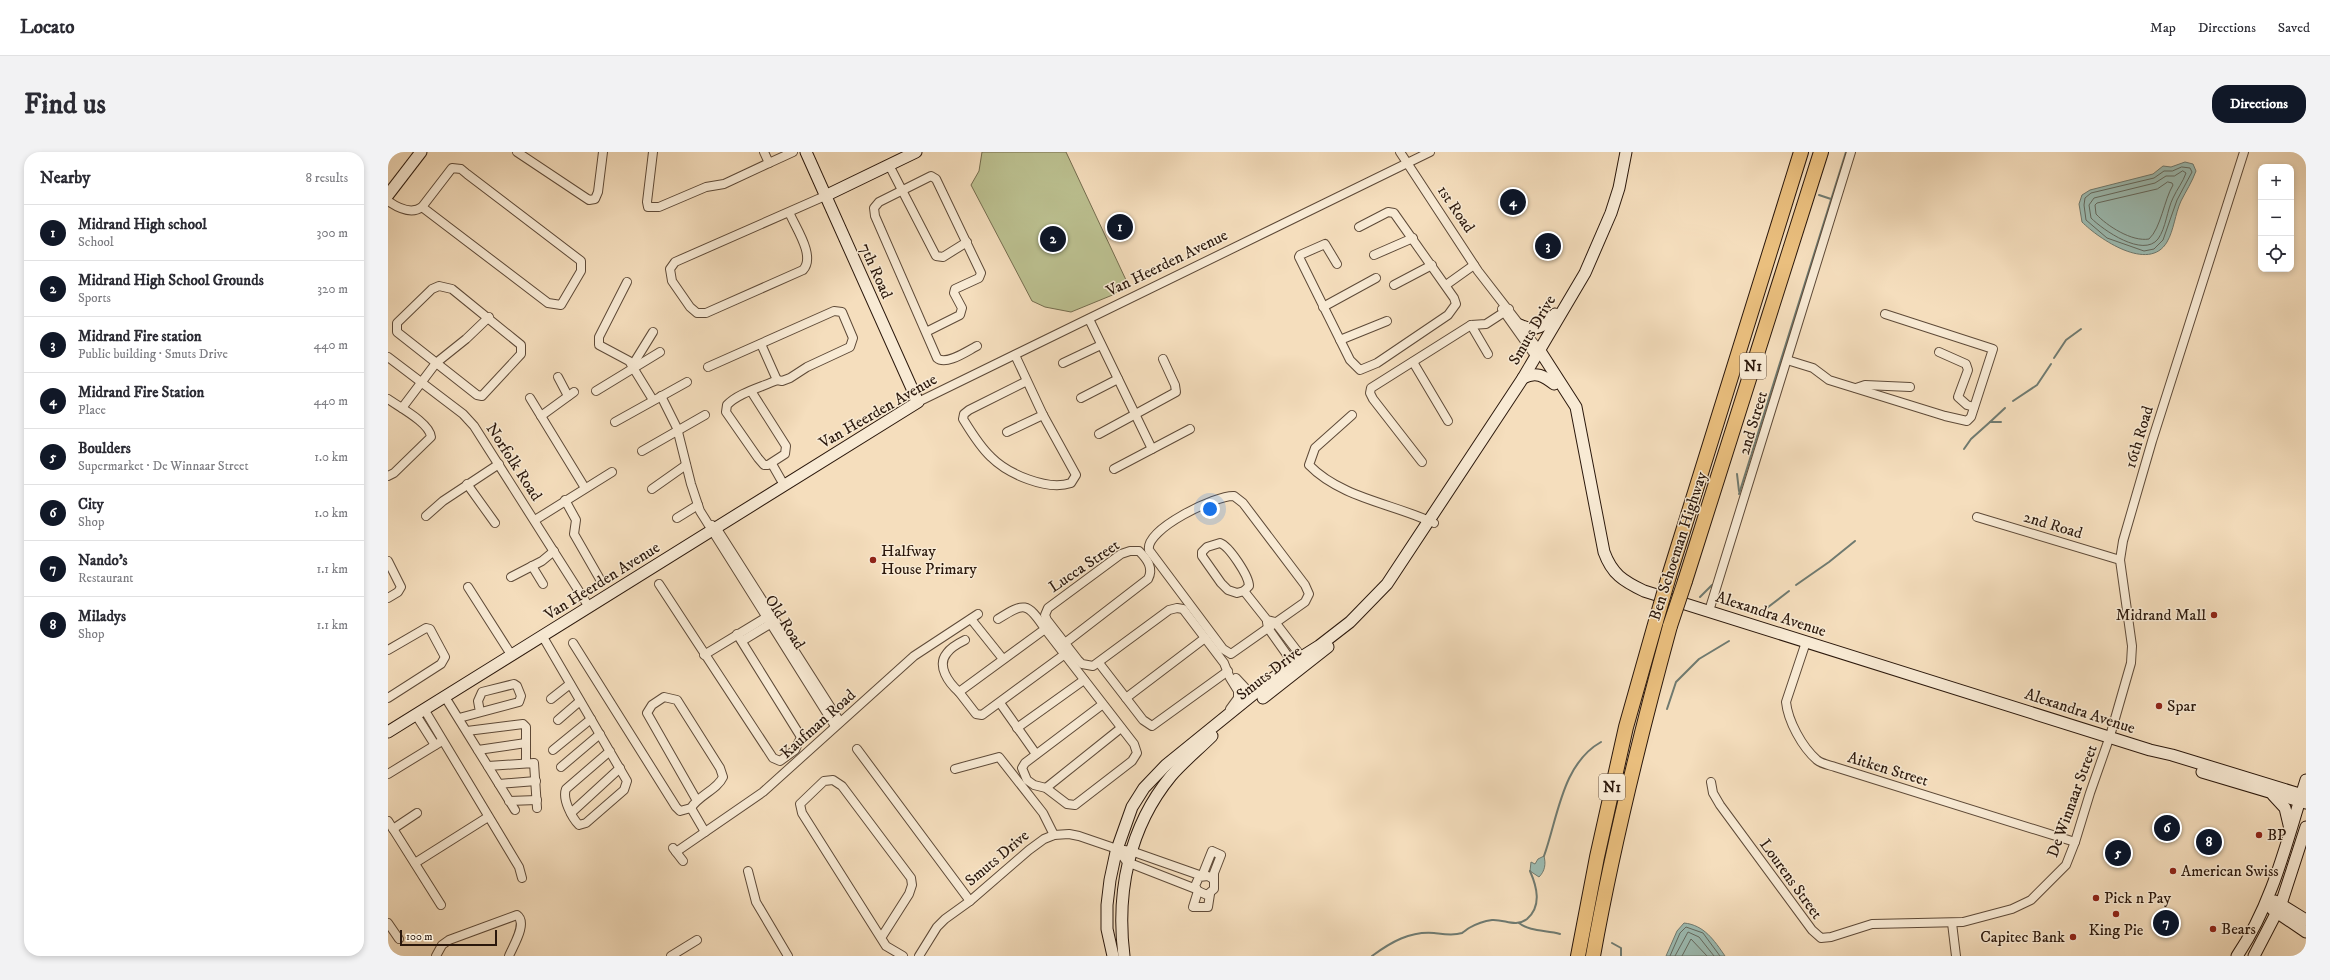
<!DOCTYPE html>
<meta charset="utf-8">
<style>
body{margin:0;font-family:"IM FELL DW Pica",serif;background:#f2f2f3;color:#2b2b33}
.controls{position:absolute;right:12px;top:12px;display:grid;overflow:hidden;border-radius:8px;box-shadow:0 2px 6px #0003}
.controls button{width:36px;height:36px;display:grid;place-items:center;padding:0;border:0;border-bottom:1px solid #e1e1e2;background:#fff;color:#2b2b33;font:20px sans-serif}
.scale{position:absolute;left:12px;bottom:10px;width:97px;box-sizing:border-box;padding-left:4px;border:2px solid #2b180c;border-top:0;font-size:11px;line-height:14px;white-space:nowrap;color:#2b180c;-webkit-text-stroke:3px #f8ead4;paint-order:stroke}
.you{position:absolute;left:822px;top:357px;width:14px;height:14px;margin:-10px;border:3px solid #fff;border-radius:50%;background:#1a73e8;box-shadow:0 0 0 6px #1a73e833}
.badge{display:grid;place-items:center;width:26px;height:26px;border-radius:50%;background:#111827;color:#fff;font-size:13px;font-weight:700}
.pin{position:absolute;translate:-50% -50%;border:2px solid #fff;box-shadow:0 1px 4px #0006}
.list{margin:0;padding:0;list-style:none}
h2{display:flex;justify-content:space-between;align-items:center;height:52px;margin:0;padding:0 16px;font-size:17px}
h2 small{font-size:13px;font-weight:400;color:#7c7c81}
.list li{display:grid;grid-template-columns:26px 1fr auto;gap:12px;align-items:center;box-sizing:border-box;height:56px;padding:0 16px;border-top:1px solid #e1e1e2}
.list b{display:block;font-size:15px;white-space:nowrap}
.list p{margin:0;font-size:13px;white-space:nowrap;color:#7c7c81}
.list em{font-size:13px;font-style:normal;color:#7c7c81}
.icon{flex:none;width:22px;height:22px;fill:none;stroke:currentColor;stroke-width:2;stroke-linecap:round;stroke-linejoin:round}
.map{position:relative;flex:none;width:1918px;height:804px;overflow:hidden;border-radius:16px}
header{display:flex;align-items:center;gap:24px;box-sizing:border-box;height:56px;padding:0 20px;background:#fff;border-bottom:1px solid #e1e1e2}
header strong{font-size:19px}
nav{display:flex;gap:22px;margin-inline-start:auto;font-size:14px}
.intro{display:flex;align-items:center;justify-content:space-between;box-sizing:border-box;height:96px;padding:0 24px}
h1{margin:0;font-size:28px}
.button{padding:10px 18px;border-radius:16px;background:#111827;color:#fff;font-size:14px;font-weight:700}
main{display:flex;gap:24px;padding:0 24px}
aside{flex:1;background:#fff;border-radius:16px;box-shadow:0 2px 6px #0003}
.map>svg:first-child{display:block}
.green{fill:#bcc191;stroke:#746c4e}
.water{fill:#9cbcb3;stroke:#6f7a70}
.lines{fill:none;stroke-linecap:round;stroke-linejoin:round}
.shore{stroke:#646a60;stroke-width:1}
.stream{stroke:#6f7a70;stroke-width:2}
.street-casing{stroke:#5e4a38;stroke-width:10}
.secondary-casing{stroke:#2b180c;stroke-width:13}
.highway-casing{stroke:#2b180c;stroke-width:16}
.street{stroke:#f8ead4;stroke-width:8}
.secondary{stroke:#f8ead4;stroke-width:11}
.highway{stroke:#eabf7e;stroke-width:14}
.highway-bridge-casing{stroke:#2b180c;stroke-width:16;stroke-linecap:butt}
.highway-bridge{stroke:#eabf7e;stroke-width:14}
.poi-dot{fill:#8f2418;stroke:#f8ead4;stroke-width:1.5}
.labels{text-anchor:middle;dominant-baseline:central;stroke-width:3;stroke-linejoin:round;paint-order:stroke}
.shield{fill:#f8ead4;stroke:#685748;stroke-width:1}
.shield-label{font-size:15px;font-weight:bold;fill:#2b180c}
.street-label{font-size:16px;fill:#2b180c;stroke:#f8ead4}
.poi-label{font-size:16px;fill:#2b180c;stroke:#f8ead4;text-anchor:start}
</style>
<header>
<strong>Locato</strong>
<nav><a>Map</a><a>Directions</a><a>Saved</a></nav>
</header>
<div class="intro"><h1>Find us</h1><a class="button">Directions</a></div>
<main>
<aside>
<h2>Nearby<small>8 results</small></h2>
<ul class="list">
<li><span class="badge">1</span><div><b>Midrand High school</b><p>School</p></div><em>300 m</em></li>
<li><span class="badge">2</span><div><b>Midrand High School Grounds</b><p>Sports</p></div><em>320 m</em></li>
<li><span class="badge">3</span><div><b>Midrand Fire station</b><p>Public building · Smuts Drive</p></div><em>440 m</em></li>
<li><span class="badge">4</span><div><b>Midrand Fire Station</b><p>Place</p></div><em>440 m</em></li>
<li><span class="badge">5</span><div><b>Boulders</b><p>Supermarket · De Winnaar Street</p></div><em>1.0 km</em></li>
<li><span class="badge">6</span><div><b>City</b><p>Shop</p></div><em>1.0 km</em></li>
<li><span class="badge">7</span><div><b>Nando's</b><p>Restaurant</p></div><em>1.1 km</em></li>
<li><span class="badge">8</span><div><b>Miladys</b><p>Shop</p></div><em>1.1 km</em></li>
</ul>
</aside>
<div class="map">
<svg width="1918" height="804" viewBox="0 0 1918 804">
<rect width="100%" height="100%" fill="#f5debd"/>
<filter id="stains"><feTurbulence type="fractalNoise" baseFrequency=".005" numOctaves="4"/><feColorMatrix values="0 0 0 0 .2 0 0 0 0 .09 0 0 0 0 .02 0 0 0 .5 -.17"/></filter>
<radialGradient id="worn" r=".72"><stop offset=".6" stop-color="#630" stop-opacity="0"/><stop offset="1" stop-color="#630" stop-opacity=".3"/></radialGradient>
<!-- green -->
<path class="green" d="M594,0h84l60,128 -11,14 -44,18 -26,-5 -13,-6 -61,-116 8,-14z"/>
<!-- water -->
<g class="water">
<path d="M1797,10l8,2 3,7c-4,11 -10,20 -15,30 -6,13 -7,29 -14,41 -18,31 -68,-3 -85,-20l-3,-18 3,-9 8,-5 63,-16 10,-8 8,1z"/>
<path d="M1156,704c2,8 1,15 -5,21l-9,-6 1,-9 4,2 3,-5z"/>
<path d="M1296,771c20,2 30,17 41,33h-59l11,-25z"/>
</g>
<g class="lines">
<!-- shore -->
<g class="shore">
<path d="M1794,15l8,1 2,4 -15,28 -14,40 -9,9 -10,2 -37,-13 -21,-18 -2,-15 1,-7 6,-5 63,-15 10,-7h8z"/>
<path d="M1795,19l3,2c-3,9 -9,16 -13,25 -6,12 -7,30 -15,41 -15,19 -55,-9 -67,-21l-2,-13 5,-7 61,-15 11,-7h8z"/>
<path d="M1780,30l4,1 1,2c-9,15 -12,43 -24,54 -17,3 -42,-13 -53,-25l-1,-9 2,-2 60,-14z"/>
<path d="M1282,804l10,-23 6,-6 17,6 17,23"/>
<path d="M1287,804l13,-24 11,5 15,19"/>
<path d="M1294,804l9,-17 16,17"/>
</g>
<!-- stream -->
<g class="stream">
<path d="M1431,43l12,4"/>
<path d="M1666,206l12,-18 15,-11"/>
<path d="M1625,249l24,-16 14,-21"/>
<path d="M1602,270l15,-14"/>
<path d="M1576,297l7,-10 19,-17h11"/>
<path d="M1349,322l2,17"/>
<path d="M1351,342l107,-342"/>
<path d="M1408,433l33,-23 26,-21"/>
<path d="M1312,445l12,-12"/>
<path d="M1371,462l30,-23"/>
<path d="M1279,557l9,-27 23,-23 30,-18"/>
<path d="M1156,704c14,-39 18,-92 57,-114"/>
<path d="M1131,771c11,9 28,7 41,11"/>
<path d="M1224,791l9,5v8"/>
<path d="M984,804c19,-14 38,-25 62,-23 9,1 19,3 28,0 2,-1 4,-3 7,-5 7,-4 15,-7 23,-8 13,-1 23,8 35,-1 15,-13 10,-32 3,-48"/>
</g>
<defs>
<g id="street">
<path d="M129,0l72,48 6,-1 3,-7 5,-40"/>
<path d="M265,0l-6,50 1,5h11l47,-20 18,-3 45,-21 -5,-11"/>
<path d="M1012,0l78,119 62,80"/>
<path d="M381,11l24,-11"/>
<path d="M501,13l47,91 7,1 24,-15"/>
<path d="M64,16l9,1 6,5 114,87v10l-20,34 -13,-2 -126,-96z"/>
<path d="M0,49c10,7 23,14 34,6"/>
<path d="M401,60c6,15 27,44 14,58l-97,43h-9l-7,-6 -18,-26 -2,-12 5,-7 150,-66"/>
<path d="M986,103l39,-17"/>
<path d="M949,112l-12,-20 -25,11 -1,2 51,103 10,10 17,-7 71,-48 8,-11 -2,-6 -60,-85 -6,-1 -29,15"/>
<path d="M239,130l-28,55v8l30,16 24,39"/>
<path d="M1006,133l38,-20"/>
<path d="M1058,133l28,-20"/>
<path d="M51,134l13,3 69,56v9l-39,42 -5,-1 -80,-63v-9l35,-34z"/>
<path d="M935,155l53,-29"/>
<path d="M1114,157l34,48"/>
<path d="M701,167l63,130"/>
<path d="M1083,173l17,29"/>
<path d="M538,180l34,-17 2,-7 -8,-15 1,-4 24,-11 2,-5 -45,-94 -5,-3 -52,26 -5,6 1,8 62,142c9,8 30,-7 40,-12"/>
<path d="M952,188l47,-19"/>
<path d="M373,192l16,36"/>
<path d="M1551,200l27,12 2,6 -10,27 9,8 7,2"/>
<path d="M627,203l28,60 33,60 -5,8c-24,8 -63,-9 -80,-26 -11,-10 -20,-25 -28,-38l1,-5 5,-4 58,-29"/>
<path d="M0,205l75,57 11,12 115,181"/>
<path d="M1399,208l26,8 16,12 116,36 22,5 4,-4 22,-68 -108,-35"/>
<path d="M1025,210l35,59"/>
<path d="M675,211l38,-18"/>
<path d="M244,214l21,-34"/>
<path d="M320,215l126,-56 8,1 11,26 -3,9 -43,20 -17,11 -8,3 -5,-1c-15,7 -39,13 -50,25l-1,7 32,46 6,7h4l17,-11 1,-8 -35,-55"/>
<path d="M170,225l10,19"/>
<path d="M1468,236l9,-3 45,2"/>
<path d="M208,239l64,-39"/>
<path d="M273,244l16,32 14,56 9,27 135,215"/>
<path d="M142,246l55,90"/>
<path d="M693,246l37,-19"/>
<path d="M0,247c11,8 42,24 43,38l-37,36 -6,3"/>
<path d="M530,250l512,-250"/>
<path d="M14,256l34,-45 30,-24 23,-22"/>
<path d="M964,263l-37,33 -6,17c32,33 85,39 125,58"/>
<path d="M153,264l33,-24"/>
<path d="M227,270l72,-40"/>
<path d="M619,280l36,-17"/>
<path d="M711,282l77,-42 -1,-7 -12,-26"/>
<path d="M254,299l63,-36"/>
<path d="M1034,310l-49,-63 -3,-6 1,-5 100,-63 15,-1 23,-15"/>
<path d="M384,312l12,21"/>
<path d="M726,317l76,-40"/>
<path d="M79,332l28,39"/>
<path d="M264,337l34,-24"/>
<path d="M846,344l9,7 62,82 4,9 -4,8 -74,52 -8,-5 -74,-99c-4,-21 67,-55 85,-54z"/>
<path d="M177,348l11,20 -2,14 27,47"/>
<path d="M38,364l17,-15 56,-37"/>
<path d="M1589,365l143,43"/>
<path d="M289,366l21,-13"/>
<path d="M147,368l77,-48"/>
<path d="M324,373l5,4 123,193"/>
<path d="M832,391c9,3 29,33 29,43l-5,5 -7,2 -9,-3 -7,-7 -19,-27v-4l5,-5z"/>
<path d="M0,409l13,26 -3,5 -10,6"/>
<path d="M144,414l11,18"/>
<path d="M123,425l31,-16 12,-10"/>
<path d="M271,432l114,174 7,3 15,-11 6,-13 -64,-103"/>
<path d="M80,435l44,69"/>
<path d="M856,439l23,29 8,2 29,38"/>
<path d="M1321,459l142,-459"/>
<path d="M583,467l32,40"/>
<path d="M879,470l1,6 27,38"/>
<path d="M657,477l89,115 3,9 -5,8 -57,44 -8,-1 -21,-16 -12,-3 -7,-5 -5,-12 3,-5 78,-59"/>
<path d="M155,485l84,144 -3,9 -38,33 -7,2c-7,-7 -17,-26 -13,-36l44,-38"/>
<path d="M577,488c-6,3 -14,7 -18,13 -11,13 2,30 12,39l86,-63c-18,-28 -21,-26 -47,-10"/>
<path d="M354,489l33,-20"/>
<path d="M1418,490l-20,60c2,19 16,45 31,58 5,4 12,5 18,7l240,75"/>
<path d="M185,491l103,164 4,4 11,-3c8,-13 26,-18 32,-31l-3,-9 -43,-68 -13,-3 -12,8 -5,8 49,86"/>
<path d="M677,491l83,-64c6,-11 -1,-20 -9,-28h-9l-9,3 -73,54 -3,7 2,5 31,40 4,4 11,2 76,-56 8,-2 6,1 41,54 6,15 8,13v7l-8,11"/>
<path d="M0,498l38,-22 4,1 15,28 -4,7 -53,34"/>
<path d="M316,503l66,-40"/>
<path d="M711,511l44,57 9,6 76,-55"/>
<path d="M848,526l13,14 8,-2"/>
<path d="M571,540l17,22 6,1 83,-61"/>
<path d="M57,545l70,113"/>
<path d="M738,546l79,-60"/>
<path d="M163,547l19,-15"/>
<path d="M612,551l36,51"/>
<path d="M36,557l95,158 3,11"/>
<path d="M28,563l19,30"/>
<path d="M71,566l60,-16 2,-6 -4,-10 -3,-2 -32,8 -4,9 2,11"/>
<path d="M170,568l22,-19"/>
<path d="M629,576l67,-48"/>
<path d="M79,579l56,-7 3,3v36"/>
<path d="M469,597l113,152"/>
<path d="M90,598l48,-7"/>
<path d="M165,598l38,-31"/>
<path d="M100,614l46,-3 3,45"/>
<path d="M173,615l39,-33"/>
<path d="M567,617l44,-12 44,56 11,22"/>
<path d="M0,622l54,-33"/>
<path d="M1323,630l2,11 7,12 92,125 9,8 10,-1 41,-13 91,-2 49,-13 19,-9 35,-35 9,-23 15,-49 20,-57 21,-73 1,-17 -12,-86 3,-19 29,-100 92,-289"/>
<path d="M111,632l37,-3"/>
<path d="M658,636l75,-60"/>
<path d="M121,649l28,-1"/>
<path d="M303,656l14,24"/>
<path d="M183,661l49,-45"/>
<path d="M0,669l53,84"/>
<path d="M5,677l24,-16"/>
<path d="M285,696l10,13"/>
<path d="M729,697l10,13 69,27"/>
<path d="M288,700l87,-60 151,-136 64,-42"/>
<path d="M27,711l73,-46"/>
<path d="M360,719l8,31 32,54"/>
<path d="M810,739l-5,16h15l2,-13"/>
<path d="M0,771l11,16"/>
<path d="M1564,771l4,33"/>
<path d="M493,786l28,-44 3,-9 -1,-7 -69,-92 -9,-6 -9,1 -24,23 2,9 84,133 17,10"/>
<path d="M48,804l6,-11 7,-5 68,-25c11,8 -4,31 -8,41"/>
<path d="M283,804l26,-16"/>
<path d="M531,804l18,-29 8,-8 25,-18 59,-51 15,-11 10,-4 15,-1 10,2 38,13 14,2 71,25 10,-25 9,4 -7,18v16l-7,6 -9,-4 -3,-5 4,-9 9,-1 5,3"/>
</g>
<g id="secondary">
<path d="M0,43l33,-43"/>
<path d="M437,44l91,-44"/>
<path d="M1132,173c15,8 25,1 35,-11"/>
<path d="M1152,199l36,56 28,145c8,22 19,29 40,39l506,159 22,5 134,41"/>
<path d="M1135,226c13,-7 21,-2 31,6"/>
<path d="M875,546l65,-51"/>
<path d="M0,580l530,-330 -112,-250"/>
<path d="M1814,620l104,31"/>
<path d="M1885,643l12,13 5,21"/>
<path d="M1887,749l31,19"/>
<path d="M1884,757l34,23"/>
<path d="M725,804l-6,-27v-24l3,-25 6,-28 16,-45 12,-19 22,-23 126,-102 27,-17 31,-24 37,-38 136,-206 62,-105 26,-60 8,-25 7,-36"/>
<path d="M736,804c-8,-64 5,-129 47,-180 12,-14 28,-27 41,-40"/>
<path d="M1849,804c36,-53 50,-116 69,-176"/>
<path d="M1866,804l27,-52 25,-77"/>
</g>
<g id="highway">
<path d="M1281,424l132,-424"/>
<path d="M1297,429l136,-429"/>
<path d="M1190,804l19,-99 29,-130 30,-106"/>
<path d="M1205,804c20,-112 47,-220 77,-330"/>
</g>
</defs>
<!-- street casing -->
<use href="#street" class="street-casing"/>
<!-- secondary casing -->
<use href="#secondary" class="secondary-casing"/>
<!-- highway casing -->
<use href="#highway" class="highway-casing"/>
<!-- street -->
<use href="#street" class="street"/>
<!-- secondary -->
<use href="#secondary" class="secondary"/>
<!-- highway -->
<use href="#highway" class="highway"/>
<defs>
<g id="highway-bridge">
<path d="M1268,469l13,-45"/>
<path d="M1282,474l15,-45"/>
</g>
</defs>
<!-- highway-bridge casing -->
<use href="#highway-bridge" class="highway-bridge-casing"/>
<!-- highway-bridge -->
<use href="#highway-bridge" class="highway-bridge"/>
</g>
<!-- markers -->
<g class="poi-dot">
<circle cx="485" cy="408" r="4"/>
<circle cx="1826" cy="463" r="4"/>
<circle cx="1771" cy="554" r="4"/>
<circle cx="1871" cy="683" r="4"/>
<circle cx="1785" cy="719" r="4"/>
<circle cx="1708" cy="746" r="4"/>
<circle cx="1728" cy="762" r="4"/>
<circle cx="1825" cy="777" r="4"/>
<circle cx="1685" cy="785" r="4"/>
</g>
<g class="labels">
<!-- shield labels -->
<g class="shield">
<rect x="1352" y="201" width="26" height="26" rx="3"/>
<rect x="1211" y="622" width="26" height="26" rx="3"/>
</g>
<g class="shield-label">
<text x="1365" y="214">N1</text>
<text x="1224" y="635">N1</text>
</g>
<!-- street labels -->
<g class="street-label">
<text transform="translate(1068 57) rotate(56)">1st Road</text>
<text transform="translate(779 111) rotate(-26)">Van Heerden Avenue</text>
<text transform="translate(488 119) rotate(66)">7th Road</text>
<text transform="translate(1144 178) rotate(-60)">Smuts Drive</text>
<text transform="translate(490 259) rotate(-30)">Van Heerden Avenue</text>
<text transform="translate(1365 271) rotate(-73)">2nd Street</text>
<text transform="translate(1751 285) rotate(-73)">16th Road</text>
<text transform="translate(126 310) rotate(57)">Norfolk Road</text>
<text transform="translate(1665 373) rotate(17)">2nd Road</text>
<text transform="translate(1290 394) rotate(-72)">Ben Schoeman Highway</text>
<text transform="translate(696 414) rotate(-34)">Lucca Street</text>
<text transform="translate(214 429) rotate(-32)">Van Heerden Avenue</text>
<text transform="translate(1383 462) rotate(18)">Alexandra Avenue</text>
<text transform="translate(397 470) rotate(58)">Old Road</text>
<text transform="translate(881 521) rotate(-38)">Smuts Drive</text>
<text transform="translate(1692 559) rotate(18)">Alexandra Avenue</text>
<text transform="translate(430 572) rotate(-42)">Kaufman Road</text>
<text transform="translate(1500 617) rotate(17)">Aitken Street</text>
<text transform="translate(1684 649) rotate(-70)">De Winnaar Street</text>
<text transform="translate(609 706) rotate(-40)">Smuts Drive</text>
<text transform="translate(1403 727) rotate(54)">Lourens Street</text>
</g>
<!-- poi labels -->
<g class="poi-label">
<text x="493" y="399">Halfway<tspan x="493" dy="18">House Primary</tspan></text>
<text x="1818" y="463" text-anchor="end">Midrand Mall</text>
<text x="1779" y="554">Spar</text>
<text x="1879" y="683">BP</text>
<text x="1793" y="719">American Swiss</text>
<text x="1716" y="746">Pick n Pay</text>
<text x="1833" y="777">Bears</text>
<text x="1728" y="778" text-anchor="middle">King Pie</text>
<text x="1677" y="785" text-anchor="end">Capitec Bank</text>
</g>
</g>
<rect width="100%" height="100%" filter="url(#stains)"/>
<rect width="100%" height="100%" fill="url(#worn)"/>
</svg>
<div class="controls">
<button>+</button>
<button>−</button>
<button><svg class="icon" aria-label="locate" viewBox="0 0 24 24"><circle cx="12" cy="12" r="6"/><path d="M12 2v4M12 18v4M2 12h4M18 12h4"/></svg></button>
</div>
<div class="scale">100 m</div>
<div class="you"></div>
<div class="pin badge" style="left:732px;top:75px">1</div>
<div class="pin badge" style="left:665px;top:87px">2</div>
<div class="pin badge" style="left:1160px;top:94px">3</div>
<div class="pin badge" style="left:1125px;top:50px">4</div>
<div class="pin badge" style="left:1730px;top:701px">5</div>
<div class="pin badge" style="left:1779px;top:676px">6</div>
<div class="pin badge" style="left:1778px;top:771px">7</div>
<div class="pin badge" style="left:1821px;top:690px">8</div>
</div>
</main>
